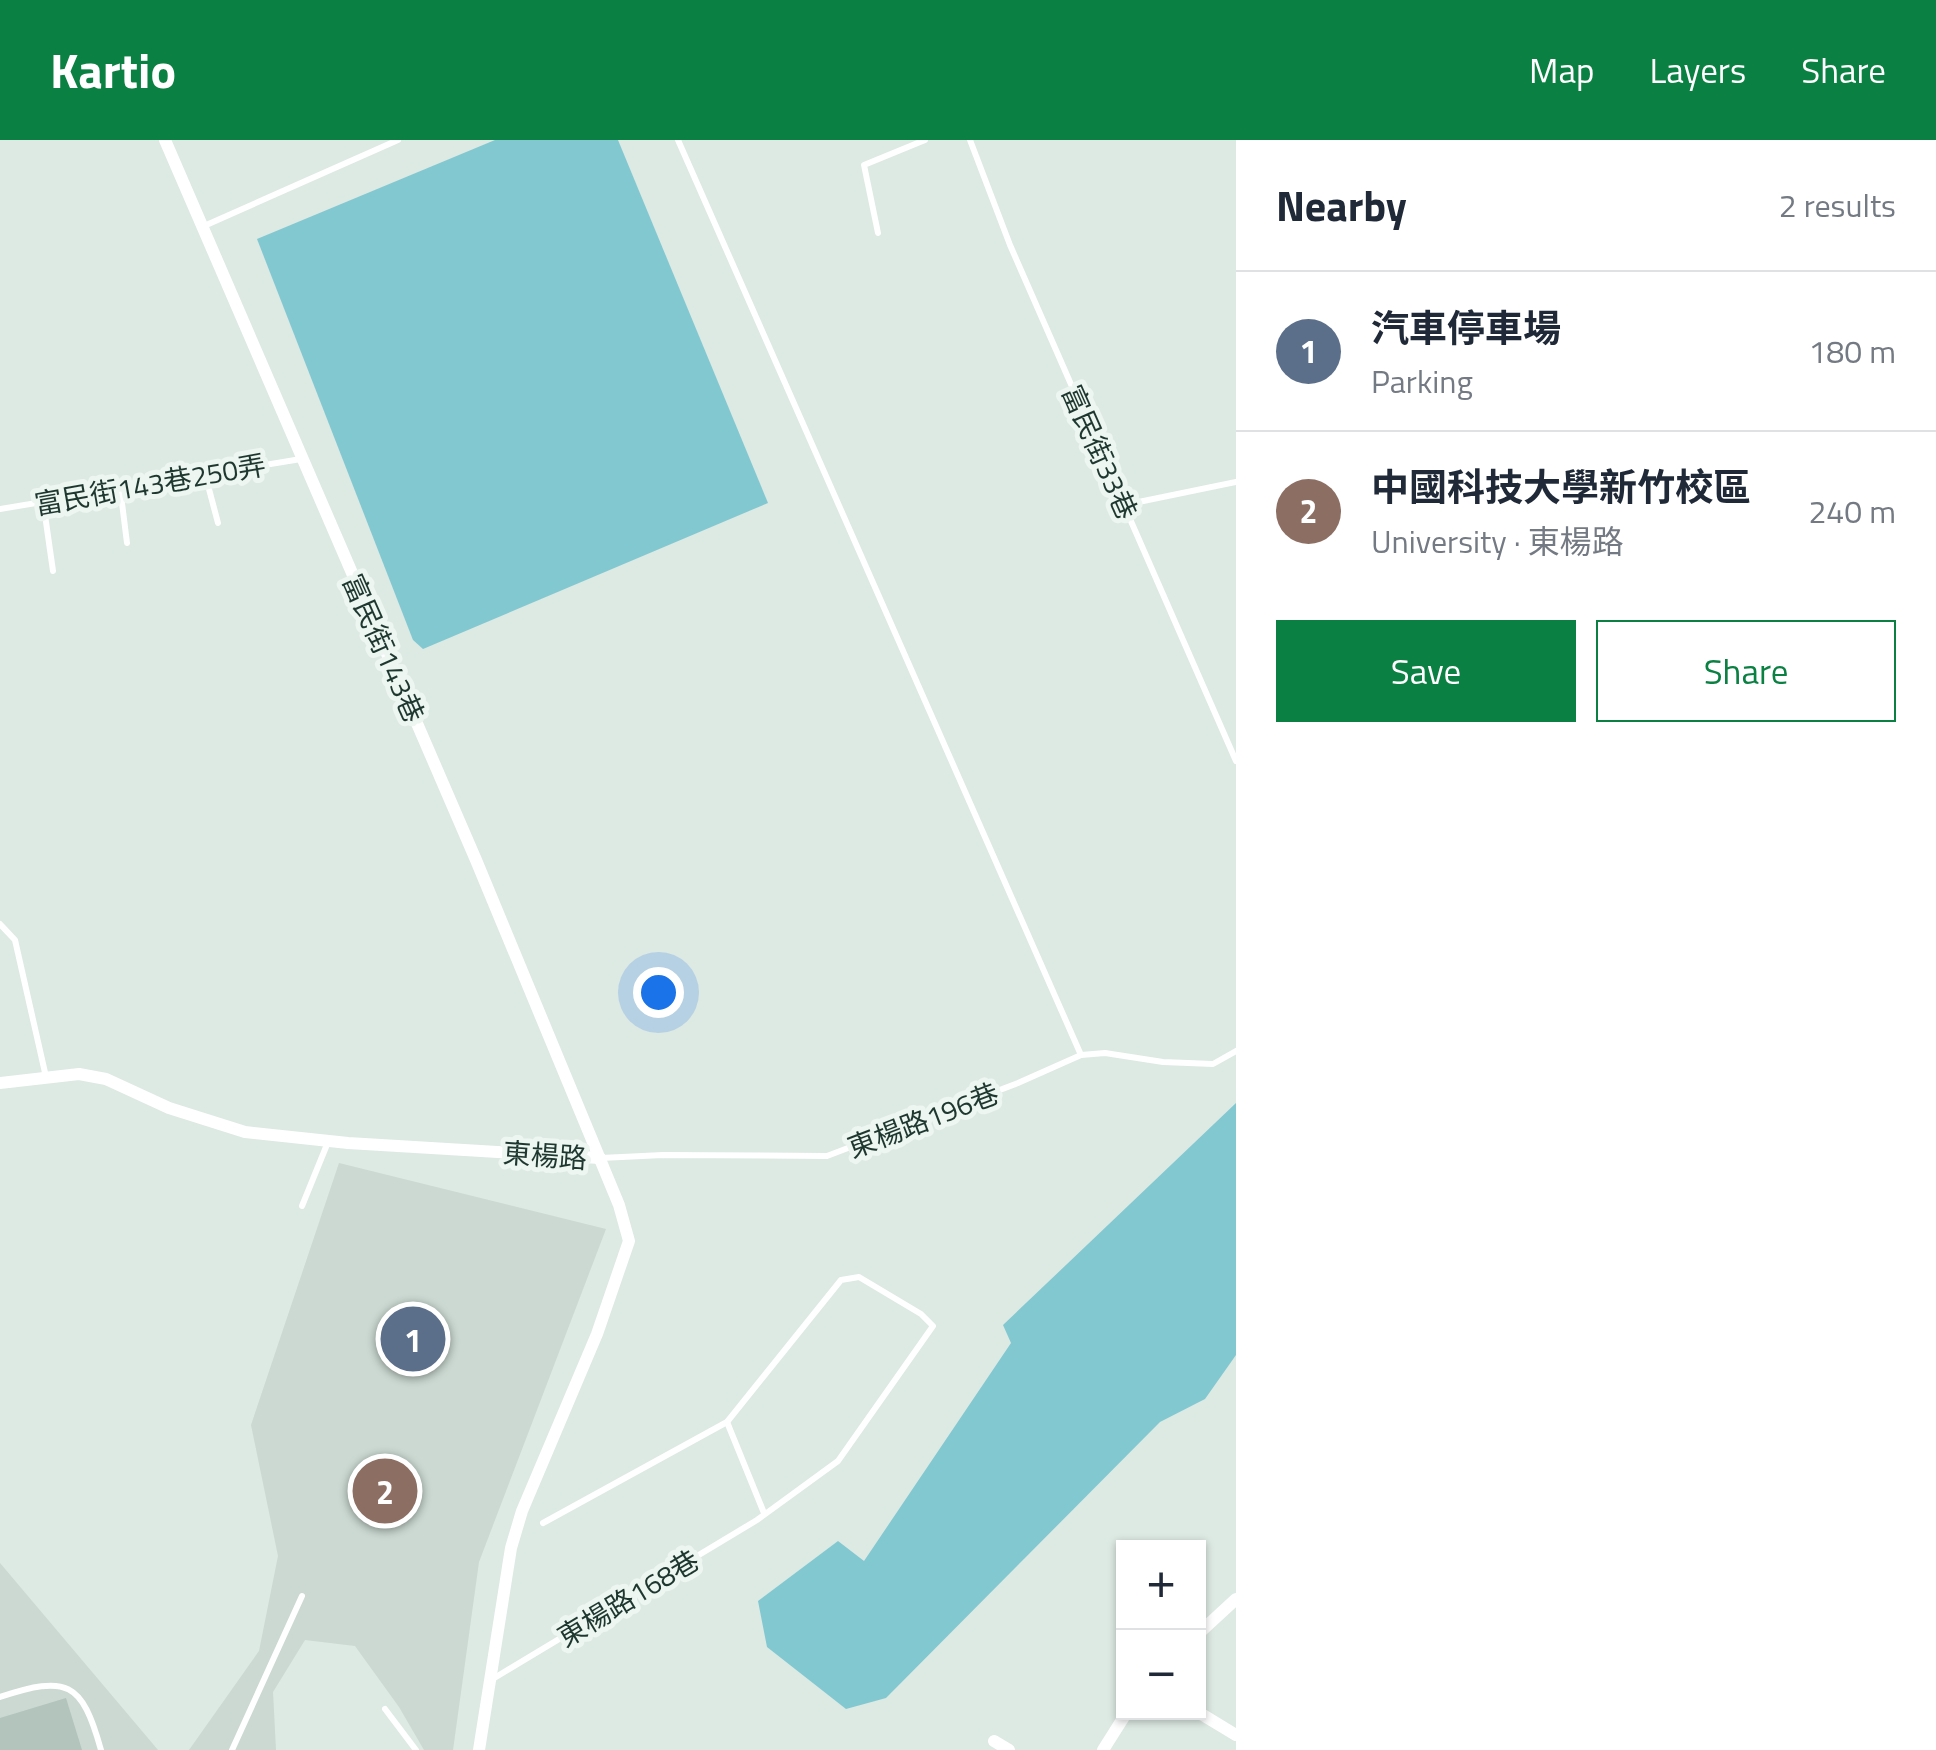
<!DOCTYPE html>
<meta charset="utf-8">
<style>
body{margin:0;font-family:"Titillium Web","Noto Sans TC",sans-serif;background:#f2f2f3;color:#1f2937}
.controls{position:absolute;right:30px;bottom:30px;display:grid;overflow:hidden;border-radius:0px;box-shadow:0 2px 8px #0004}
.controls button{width:90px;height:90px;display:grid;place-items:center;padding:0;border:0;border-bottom:2px solid #e0e1e3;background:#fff;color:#1f2937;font:50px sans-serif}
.you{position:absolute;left:658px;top:852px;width:35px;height:35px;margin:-25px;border:8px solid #fff;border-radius:50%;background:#1a73e8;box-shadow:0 0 0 15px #1a73e833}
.badge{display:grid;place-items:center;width:65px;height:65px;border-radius:50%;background:#0b8043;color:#fff;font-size:32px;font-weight:700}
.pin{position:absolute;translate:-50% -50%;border:5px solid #fff;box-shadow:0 2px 10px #0006}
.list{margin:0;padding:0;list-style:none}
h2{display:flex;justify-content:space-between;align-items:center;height:130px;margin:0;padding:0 40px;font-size:42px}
h2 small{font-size:32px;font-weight:400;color:#747a83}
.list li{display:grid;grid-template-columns:65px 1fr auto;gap:30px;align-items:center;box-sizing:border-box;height:160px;padding:0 40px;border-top:2px solid #e0e1e3}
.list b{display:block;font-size:38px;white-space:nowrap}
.list p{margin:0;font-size:32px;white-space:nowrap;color:#747a83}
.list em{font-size:32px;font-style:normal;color:#747a83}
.actions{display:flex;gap:20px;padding:30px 40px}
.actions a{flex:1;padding:22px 0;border:2px solid #0b8043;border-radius:0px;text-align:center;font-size:35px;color:#0b8043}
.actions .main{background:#0b8043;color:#fff}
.map{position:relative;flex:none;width:1236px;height:1610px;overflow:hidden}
header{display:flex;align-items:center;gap:60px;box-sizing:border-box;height:140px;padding:0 50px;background:#0b8043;color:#fff}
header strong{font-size:48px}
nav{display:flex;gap:55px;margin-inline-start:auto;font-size:35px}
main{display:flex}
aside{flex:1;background:#fff}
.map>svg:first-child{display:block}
.built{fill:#cbd9d2}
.water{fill:#82c8d1}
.building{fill:#b2c4bc}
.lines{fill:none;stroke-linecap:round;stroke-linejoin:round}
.service{stroke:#fff;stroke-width:6}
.minor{stroke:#fff;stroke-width:12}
.labels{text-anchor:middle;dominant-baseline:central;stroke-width:10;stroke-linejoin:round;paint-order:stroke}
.street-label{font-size:28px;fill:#1e3830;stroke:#edf6f1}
</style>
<header>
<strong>Kartio</strong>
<nav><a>Map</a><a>Layers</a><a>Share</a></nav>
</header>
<main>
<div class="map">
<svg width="1236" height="1610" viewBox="0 0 1236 1610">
<rect width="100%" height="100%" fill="#dde9e3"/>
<!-- built -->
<g class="built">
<path d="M339,1023l267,66 -127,333 -26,188h-29l-25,-43 -44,-61 -50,-6 -32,52 3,58h-87l70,-99 19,-95 -27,-131z"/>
<path d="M0,1423l158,187h-158z"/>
</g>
<!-- water -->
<g class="water">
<path d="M495,0h123l150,363 -345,146 -10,-9 -156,-401z"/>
<path d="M1236,963v252l-31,44 -45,23 -274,276 -40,11 -79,-62 -9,-46 80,-60 26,20 147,-218 -8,-18z"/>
</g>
<!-- building -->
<path class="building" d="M66,1558l16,52h-82v-32z"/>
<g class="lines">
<!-- service -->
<g class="service">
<path d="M678,0l403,915"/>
<path d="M970,0l40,105 226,516"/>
<path d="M204,86l194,-86"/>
<path d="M878,93l-14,-68 61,-25"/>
<path d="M205,334l13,49"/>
<path d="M120,347l7,56"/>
<path d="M43,361l10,70"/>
<path d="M1124,365l112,-23"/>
<path d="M0,369l301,-50"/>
<path d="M0,784l15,16 31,137"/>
<path d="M601,1018l62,-3 164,1 191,-73 63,-28 24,-2 58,9 50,2 23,-13"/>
<path d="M302,1066l26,-64"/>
<path d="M727,1282l37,91"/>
<path d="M491,1540l266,-160 81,-59 95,-135 -12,-12 -62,-37 -18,3 -114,142 -184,101"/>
<path d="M0,1557c67,-22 82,-16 101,53"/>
<path d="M385,1569l31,41"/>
<path d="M232,1610l70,-154"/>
</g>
<!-- minor -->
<g class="minor">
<path d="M165,0l311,720 143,345 10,36 -32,93 -75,177 -11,37 -32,202"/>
<path d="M0,943l79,-9 27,5 63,29 76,24 103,11 252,15"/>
<path d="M1198,1494l38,-35"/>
<path d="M1198,1572l38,23"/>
<path d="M994,1601l15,9"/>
<path d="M1103,1610l24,-38"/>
</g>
</g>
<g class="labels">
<!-- street labels -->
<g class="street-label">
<text transform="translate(1100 312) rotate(66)">富民街33巷</text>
<text transform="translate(150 344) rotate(-10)">富民街143巷250弄</text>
<text transform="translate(384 508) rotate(66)">富民街143巷</text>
<text transform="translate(923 980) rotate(-21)">東楊路196巷</text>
<text transform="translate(545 1015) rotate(4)">東楊路</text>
<text transform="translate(628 1458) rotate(-31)">東楊路168巷</text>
</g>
</g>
</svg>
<div class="controls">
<button>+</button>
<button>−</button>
</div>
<div class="you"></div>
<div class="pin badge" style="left:413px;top:1199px;background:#5c6f8a">1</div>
<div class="pin badge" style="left:385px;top:1351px;background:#8d6e63">2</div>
</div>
<aside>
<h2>Nearby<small>2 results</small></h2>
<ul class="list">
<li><span class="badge" style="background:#5c6f8a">1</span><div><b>汽車停車場</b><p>Parking</p></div><em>180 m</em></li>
<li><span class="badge" style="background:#8d6e63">2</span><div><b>中國科技大學新竹校區</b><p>University · 東楊路</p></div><em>240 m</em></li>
</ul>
<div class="actions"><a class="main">Save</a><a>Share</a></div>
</aside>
</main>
